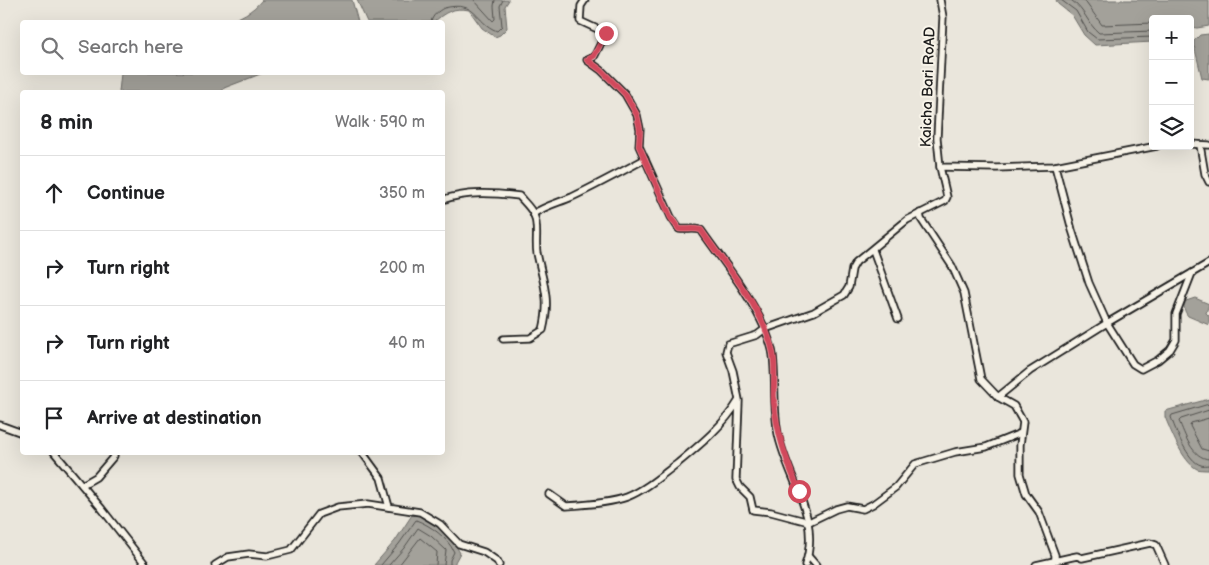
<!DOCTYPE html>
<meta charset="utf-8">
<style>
body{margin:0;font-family:"Balsamiq Sans",sans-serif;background:#f2f2f2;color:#202124}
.controls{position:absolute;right:15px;top:15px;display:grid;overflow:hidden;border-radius:5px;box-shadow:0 5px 20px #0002}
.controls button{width:45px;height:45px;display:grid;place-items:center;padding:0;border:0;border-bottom:1px solid #e0e0e0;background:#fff;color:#202124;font:25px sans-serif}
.stop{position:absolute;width:15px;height:15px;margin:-11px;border:4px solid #d1495b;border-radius:50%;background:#fff}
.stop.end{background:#d1495b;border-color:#fff;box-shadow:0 1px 5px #0008}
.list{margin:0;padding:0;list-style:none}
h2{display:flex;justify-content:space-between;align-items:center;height:65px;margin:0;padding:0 20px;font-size:21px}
h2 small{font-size:16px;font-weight:400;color:#757577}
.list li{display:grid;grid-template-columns:32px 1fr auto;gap:15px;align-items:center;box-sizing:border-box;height:75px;padding:0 20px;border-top:1px solid #e0e0e0}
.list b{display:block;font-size:19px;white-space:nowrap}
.list em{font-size:16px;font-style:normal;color:#757577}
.icon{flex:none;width:28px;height:28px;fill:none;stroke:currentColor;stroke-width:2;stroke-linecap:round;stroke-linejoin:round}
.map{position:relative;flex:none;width:1209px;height:565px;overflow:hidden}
.search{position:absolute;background:#fff;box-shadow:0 5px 20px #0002;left:20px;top:20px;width:425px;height:55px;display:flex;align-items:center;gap:12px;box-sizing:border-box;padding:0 18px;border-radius:5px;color:#757577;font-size:19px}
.panel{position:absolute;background:#fff;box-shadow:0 5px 20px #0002;left:20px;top:90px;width:425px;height:365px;border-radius:5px}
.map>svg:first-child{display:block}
.water{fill:#a3a19a;stroke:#6d6c68}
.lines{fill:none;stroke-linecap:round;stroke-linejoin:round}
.shore{stroke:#52514e;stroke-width:1}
.minor-casing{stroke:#1c1c1c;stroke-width:9}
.minor{stroke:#f7f3e8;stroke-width:5.5}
.route{stroke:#d1495b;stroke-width:6}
.labels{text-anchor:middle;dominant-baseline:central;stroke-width:4;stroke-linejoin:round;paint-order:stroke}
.street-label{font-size:15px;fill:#1c1c1c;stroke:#f7f3e8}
</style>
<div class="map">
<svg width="1209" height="565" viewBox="0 0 1209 565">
<rect width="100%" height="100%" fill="#eae6dc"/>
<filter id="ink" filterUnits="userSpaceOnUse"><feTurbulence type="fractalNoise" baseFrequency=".02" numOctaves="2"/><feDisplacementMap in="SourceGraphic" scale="10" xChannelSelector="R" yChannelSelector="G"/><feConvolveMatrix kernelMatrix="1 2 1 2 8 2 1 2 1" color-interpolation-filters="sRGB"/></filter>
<g filter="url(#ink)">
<!-- water -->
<g class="water">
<path d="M262,0h90l6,22h-132c14,-4 26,-10 36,-22z"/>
<path d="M357,0h152l-4,6 2,22 -7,7 -5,2 -13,-9 -13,-18c-15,-3 -24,2 -35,12h-67z"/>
<path d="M1056,0h153v26l-12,2 -7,-1v-8h-37v23l-58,3 -11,-10 -12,-20 -14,-11z"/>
<path d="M1209,34v45l-7,-1 -8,-33v-4l6,-6z"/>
<path d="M121,73v-1l142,1 -39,15 -2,4h-103z"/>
<path d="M1195,298l14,6 -3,9 3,3v9l-21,-9c-4,-5 -5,-10 -2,-15z"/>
<path d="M1209,399v71c-4,0 -8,0 -12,-1 -15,-8 -26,-38 -32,-52v-6z"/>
<path d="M416,514c18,8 35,21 44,39l-5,9v3h-81l21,-24 17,-26z"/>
</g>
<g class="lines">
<!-- shore -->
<g class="shore">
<path d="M474,0l19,21 2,-2 -1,-13 1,-6"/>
<path d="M1061,0l15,11 12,21 9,7 56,-2"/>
<path d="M1071,0c15,11 16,23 28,33l54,-2"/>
<path d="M1084,0l18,25 51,-2"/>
<path d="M431,22c1,-6 7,-11 13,-14 34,-8 30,14 53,23l5,-5 -2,-20 3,-6"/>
<path d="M1209,404l-37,11 -1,2c4,12 17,45 30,48 2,1 5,0 8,0"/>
<path d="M1209,410l-28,9 -2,2c6,14 13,37 30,38"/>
<path d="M1209,418l-18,5 -1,3 12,23 7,2"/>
<path d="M381,565l18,-21 17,-24c14,5 32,18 38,32l-4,8v5"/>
<path d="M389,565l15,-17 14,-20 13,8 15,14 -2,15"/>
<path d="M399,565l21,-27 17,14 -1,13"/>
</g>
<defs>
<g id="minor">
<path d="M585,0l-4,6 -1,15 26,12 -12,24 -7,3 14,10 24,24 12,21 3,14 -1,17 32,71 8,12c8,1 15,-1 22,1 23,33 48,63 64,99 3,8 7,17 8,26 3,26 0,53 5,79 9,44 44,84 27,131"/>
<path d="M940,0l3,17 -6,121 3,29 57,1 58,-2 102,-20"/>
<path d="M1190,144l19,1"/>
<path d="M1200,145l5,29 4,8"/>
<path d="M1055,166l17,64 17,53 18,40 102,-60"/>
<path d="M442,200c25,-9 52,-7 77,-4 5,6 12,12 15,19 5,12 1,26 3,38 6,30 14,45 6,77l-13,8 -27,1"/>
<path d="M920,213l1,6 31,47 12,27 17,86 17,18 16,9 9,16 -3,23v29l6,20 13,18 16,43v6"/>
<path d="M533,214c14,-9 25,-11 39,-17 25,-12 49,-25 73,-38"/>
<path d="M873,250l25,69"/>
<path d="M998,397l32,-26 77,-48 26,41 8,5 17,-9 12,-10 6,-10v-26l16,-41"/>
<path d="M739,402l-3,77 4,8 10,10 3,13 18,2 38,10 27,-13 11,-3 16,3 10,-5 23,-17 19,-23 40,-12 31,-5 35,-14"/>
<path d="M0,425l22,8"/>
<path d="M54,452l48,57 44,56"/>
<path d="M362,452l19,26 8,29"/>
<path d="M82,485l14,-8 18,-21v-4"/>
<path d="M549,494l17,12c17,-1 45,-3 61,-9 18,-7 35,-22 51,-34 23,-19 46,-38 61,-63l-6,-29 -7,-19 2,-8 29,-9 8,-6 49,-17 30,-17 5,-8 3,-18 4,-7 51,-42 38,-19 2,-4 -7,-30"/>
<path d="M808,556l8,9"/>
<path d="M215,565l13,-8 21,-3 18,2 24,-6 28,-36 19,-7 30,-3 52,8 20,12 19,20 25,8 13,9 2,4"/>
<path d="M1036,565l36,-8 5,-1 5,2 68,-15 6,2 9,20"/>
</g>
</defs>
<!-- minor casing -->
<use href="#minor" class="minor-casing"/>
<!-- minor -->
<use href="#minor" class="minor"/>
</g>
</g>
<g class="lines" filter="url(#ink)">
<!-- route -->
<path class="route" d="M606,33l-12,23 -7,4 14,10 24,24 12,21 3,14 -1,17 32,72 8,11c8,1 15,-1 22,1 25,37 63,78 72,123 3,15 0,33 1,50 3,31 13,59 25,88"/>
</g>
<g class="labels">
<!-- street labels -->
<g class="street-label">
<text transform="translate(928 87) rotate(-88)">Kaicha Bari RoAD</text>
</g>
</g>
</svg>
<div class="controls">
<button>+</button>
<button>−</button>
<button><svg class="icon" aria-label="layers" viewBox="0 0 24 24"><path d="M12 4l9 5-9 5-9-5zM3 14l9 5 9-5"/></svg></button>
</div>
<div class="stop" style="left:799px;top:491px"></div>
<div class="stop end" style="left:606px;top:33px"></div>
<div class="search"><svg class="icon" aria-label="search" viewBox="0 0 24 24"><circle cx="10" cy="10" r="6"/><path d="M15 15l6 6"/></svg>Search here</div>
<section class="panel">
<h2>8 min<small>Walk · 590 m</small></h2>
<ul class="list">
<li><svg class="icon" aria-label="ahead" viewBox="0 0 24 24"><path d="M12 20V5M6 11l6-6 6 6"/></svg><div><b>Continue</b></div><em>350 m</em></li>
<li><svg class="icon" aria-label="right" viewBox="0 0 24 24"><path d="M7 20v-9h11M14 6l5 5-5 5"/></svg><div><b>Turn right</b></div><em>200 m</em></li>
<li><svg class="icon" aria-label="right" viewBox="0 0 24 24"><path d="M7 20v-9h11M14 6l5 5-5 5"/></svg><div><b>Turn right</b></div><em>40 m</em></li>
<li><svg class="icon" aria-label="arrive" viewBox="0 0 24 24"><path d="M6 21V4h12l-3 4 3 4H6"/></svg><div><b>Arrive at destination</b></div></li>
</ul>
</section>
</div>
